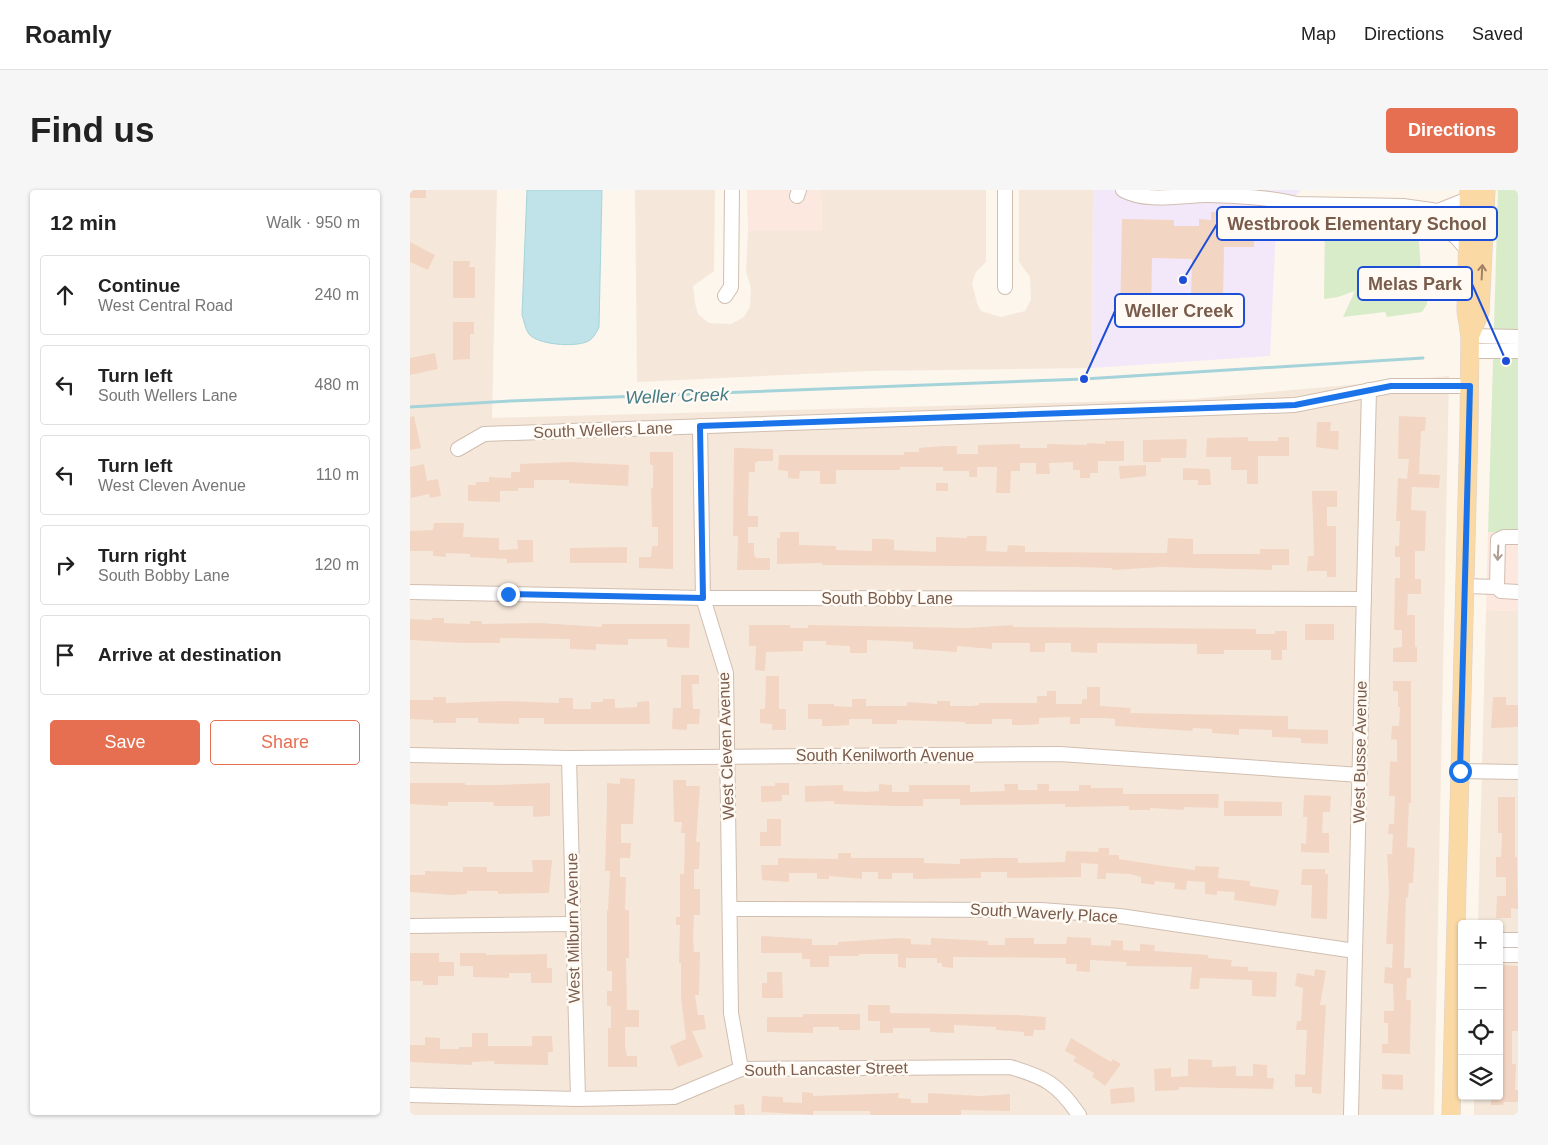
<!DOCTYPE html>
<meta charset="utf-8">
<style>
body{margin:0;font-family:Arial,sans-serif;background:#f6f6f6;color:#222}
.controls{position:absolute;right:15px;bottom:15px;display:grid;overflow:hidden;border-radius:5px;box-shadow:0 1px 4px #0004}
.controls button{width:45px;height:45px;display:grid;place-items:center;padding:0;border:0;border-bottom:1px solid #e0e0e0;background:#fff;color:#222;font:25px sans-serif}
.stop{position:absolute;width:15px;height:15px;margin:-11px;border:4px solid #1a73e8;border-radius:50%;background:#fff}
.stop.end{background:#1a73e8;border-color:#fff;box-shadow:0 1px 5px #0008}
.list{margin:0;padding:0;list-style:none}
h2{display:flex;justify-content:space-between;align-items:center;height:65px;margin:0;padding:0 20px;font-size:21px}
h2 small{font-size:16px;font-weight:400;color:#767676}
.list li{display:grid;grid-template-columns:32px 1fr auto;gap:15px;align-items:center;box-sizing:border-box;height:80px;margin:0 10px 10px;padding:0 10px;border:1px solid #e0e0e0;border-radius:5px}
.list b{display:block;font-size:19px;white-space:nowrap}
.list p{margin:0;font-size:16px;white-space:nowrap;color:#767676}
.list em{font-size:16px;font-style:normal;color:#767676}
.actions{display:flex;gap:10px;padding:15px 20px}
.actions a{flex:1;padding:11px 0;border:1px solid #e76f51;border-radius:5px;text-align:center;font-size:18px;color:#e76f51}
.actions .main{background:#e76f51;color:#fff}
.icon{flex:none;width:28px;height:28px;fill:none;stroke:currentColor;stroke-width:2;stroke-linecap:round;stroke-linejoin:round}
.map{position:relative;flex:none;width:1108px;height:925px;overflow:hidden;border-radius:5px}
header{display:flex;align-items:center;gap:30px;box-sizing:border-box;height:70px;padding:0 25px;background:#fff;border-bottom:1px solid #e0e0e0}
header strong{font-size:24px}
nav{display:flex;gap:28px;margin-inline-start:auto;font-size:18px}
.intro{display:flex;align-items:center;justify-content:space-between;box-sizing:border-box;height:120px;padding:0 30px}
h1{margin:0;font-size:35px}
.button{padding:12px 22px;border-radius:5px;background:#e76f51;color:#fff;font-size:18px;font-weight:700}
main{display:flex;gap:30px;padding:0 30px}
aside{flex:1;background:#fff;border-radius:5px;box-shadow:0 1px 4px #0004}
.map>svg:first-child{display:block}
.residential{fill:#f5e8da}
.commercial{fill:#fde8e0}
.education{fill:#f3e8fa}
.green{fill:#d8ecc9}
.water{fill:#bfe3e8;stroke:#a5d3da}
.lines{fill:none;stroke-linecap:round;stroke-linejoin:round}
.stream{stroke:#a5d3da;stroke-width:3}
.building{fill:#f3d5c3}
.minor-casing{stroke:#d1beb0;stroke-width:16}
.major-casing{stroke:#dad1cd;stroke-width:19}
.minor{stroke:#fff;stroke-width:14}
.major{stroke:#fbd9a5;stroke-width:18}
.oneway{stroke:#a18267}
.oneway2{stroke:#af9d94}
.route{stroke:#1a73e8;stroke-width:6}
.labels{text-anchor:middle;dominant-baseline:central;stroke-width:5;stroke-linejoin:round;paint-order:stroke}
.street-label{font-size:16px;fill:#7a5c4d;stroke:#fffaf3}
.water-label{font-size:18px;font-style:italic;fill:#437c86;stroke:#fffaf3}
.leader{fill:none;stroke:#1d4ed8;stroke-width:2}
.callout-dot{fill:#1d4ed8;stroke:#fffaf3;stroke-width:2}
.callout{fill:#fffaf3;stroke:#1d4ed8;stroke-width:2}
.callout-label{font-size:18px;text-anchor:middle;font-weight:bold;fill:#7a5c4d}
</style>
<header>
<strong>Roamly</strong>
<nav><a>Map</a><a>Directions</a><a>Saved</a></nav>
</header>
<div class="intro"><h1>Find us</h1><a class="button">Directions</a></div>
<main>
<aside>
<h2>12 min<small>Walk · 950 m</small></h2>
<ul class="list">
<li><svg class="icon" aria-label="ahead" viewBox="0 0 24 24"><path d="M12 20V5M6 11l6-6 6 6"/></svg><div><b>Continue</b><p>West Central Road</p></div><em>240 m</em></li>
<li><svg class="icon" aria-label="left" viewBox="0 0 24 24"><path d="M17 20v-9H6M10 6l-5 5 5 5"/></svg><div><b>Turn left</b><p>South Wellers Lane</p></div><em>480 m</em></li>
<li><svg class="icon" aria-label="left" viewBox="0 0 24 24"><path d="M17 20v-9H6M10 6l-5 5 5 5"/></svg><div><b>Turn left</b><p>West Cleven Avenue</p></div><em>110 m</em></li>
<li><svg class="icon" aria-label="right" viewBox="0 0 24 24"><path d="M7 20v-9h11M14 6l5 5-5 5"/></svg><div><b>Turn right</b><p>South Bobby Lane</p></div><em>120 m</em></li>
<li><svg class="icon" aria-label="arrive" viewBox="0 0 24 24"><path d="M6 21V4h12l-3 4 3 4H6"/></svg><div><b>Arrive at destination</b></div></li>
</ul>
<div class="actions"><a class="main">Save</a><a>Share</a></div>
</aside>
<div class="map">
<svg width="1108" height="925" viewBox="0 0 1108 925">
<rect width="100%" height="100%" fill="#fdf6ec"/>
<!-- residential -->
<g class="residential">
<path d="M0,0h87l-5,228 701,-19 256,-23 -15,739h-1024z"/>
<path d="M225,0h80l-1,81 -21,15 2,17 3,11 11,9 22,1 13,-7 6,-10 1,-18 -5,-18 2,-40h74l-1,-41h165v72l-10,10 -4,11 5,20 4,8 20,6 24,-6 6,-11 -1,-23 -11,-15v-72h74l-1,178 -223,3 -232,11z"/>
<path d="M1076,420l32,1v504h-44v-19h25v-172h-21z"/>
</g>
<!-- commercial -->
<g class="commercial">
<path d="M337,0h74l1,41h-74z"/>
<path d="M1078,342h30v79l-32,-1z"/>
</g>
<!-- education -->
<path class="education" d="M683,0h206l1,2 -23,13 -7,151 -178,12z"/>
<!-- green -->
<g class="green">
<path d="M1088,0h20v342h-30z"/>
<path d="M923,19l72,4 -5,27 18,-11 3,42h4l2,33 -5,8 -35,5 -2,-5 -42,5 12,-26 -17,6 -14,2 1,-82z"/>
</g>
<!-- water -->
<path class="water" d="M117,0h75l-3,137c-3,6 -6,13 -13,15 -12,5 -48,3 -57,-8 -4,-5 -5,-14 -7,-19z"/>
<g class="lines">
<!-- stream -->
<path class="stream" d="M0,217l100,-6 574,-22 339,-21"/>
</g>
<!-- building -->
<g class="building">
<rect x="0" y="0" width="16" height="8"/>
<path d="M801,22l44,1 -1,34h-30l-1,53h-32l1,-41 -40,-1 -1,59h-11v4l-20,-3 2,-99 52,1v6h25v-7l12,1z"/>
<path d="M0,52l25,13 -7,15 -18,-8z"/>
<path d="M43,71h17l-1,6h6v31h-22z"/>
<path d="M43,132h21v12h-4v25l-17,1z"/>
<path d="M25,163l3,16 -28,6v-17z"/>
<path d="M4,226l7,32 -11,2v-33z"/>
<path d="M989,226l27,1 -1,14h-4l-2,43 21,1 -1,13 -27,-1 -1,23 15,1 -1,40h-10v28h6v15h-13l-1,21h8v32h2v15h-24v-14l9,-1v-17h-8l1,-52h5v-21h-5v-11h4l1,-25h-4l2,-43 9,1 2,-20h-11z"/>
<path d="M907,232h14l-1,9h9l-1,19 -22,-3z"/>
<path d="M838,247v4h30v-4h11v19h-31v28h-11v-14h-16v-13h-25l1,-19z"/>
<path d="M777,249l-1,19h-25v4h-18v-22z"/>
<path d="M695,251h19v20h-26v12h-8v5h-10v-8h-7v-8l-24,1 1,11h-14v-11h-16v8h-9l-1,22h-14l1,-26h-20v10h-8v-6h-26v-4h-43v3h-64v14h-16v-13h-20l-1,8 -11,-1v-7l-10,-1 1,-15h125v-3h15v-4l24,-2h14v8h21v-9l42,-1v4h27v-4l40,1v-2l18,1z"/>
<path d="M324,258l39,1v12h-15l-3,2v9h-6l-1,34v10h10v11h-10v16h6v12l2,3h14v12h-33l1,-34h-5z"/>
<path d="M240,262h23v117l-34,-1v-11h12l1,-11h6v-19h-6l-1,-39h2v-23h-3z"/>
<path d="M160,272l59,3 -1,21 -59,-3v-3h-35v8h-16v3h-18v11l-32,-1v-16h8v-3h13v-5l22,1v-6h9v-8z"/>
<path d="M14,274l3,17 11,-2 3,17 -11,2 -1,-4 -18,4 -1,-31z"/>
<path d="M736,275v11l-26,3 -1,-13z"/>
<path d="M773,278l27,1 1,16h-13v-5h-15z"/>
<rect x="526" y="293" width="12" height="8"/>
<path d="M902,301h25v16h-10v19h9v51h-9v-6h-20l1,-15h6z"/>
<path d="M24,333h30l-1,14 36,1v12l19,-1 -1,-9h16v22l-26,1v-4l-37,-2v-3l-24,-1v4l-13,-1v-5h-23v-20l23,-1z"/>
<path d="M370,342h19v13l37,1v4l36,1v-12h15l7,1v10l42,2v-15l31,1v-2h20l-1,15 21,1 1,-7 17,1v6l142,1 1,-15 25,1v15h67v-5h29v16h-17v5l-111,-3 -49,3v-2l-40,-1 -250,-2v-2l-45,1v-26h3z"/>
<path d="M217,357v16h-57v-15z"/>
<path d="M22,428h12v5l26,1v-3h12v3l57,-1 63,4v-3h88l-1,24 -22,-1v-8h-39v6l-32,-1v6l-26,-1v-10l-70,-1v5h-38l-52,-3v-21l22,1z"/>
<rect x="895" y="434" width="29" height="16"/>
<path d="M339,435h41v3h18v-3l158,3 47,-3v2l243,2v5h19v-3h12v19h-5v10h-11v-10h-47v4h-27v-10l-100,-1v10l-26,-1v-9h-26v9h-15v-9h-38v6l-35,-3v6l-44,-3v-7l-46,-2v13h-17v-7l-24,-1v-4h-23v10l-37,1 -1,19 -10,-1 1,-24h-7z"/>
<path d="M271,485h18v9h-7l1,25h7l-1,15h-12v6l-15,-1 1,-21h8z"/>
<path d="M356,486h13v33h7v21h-14v-6l-12,-1v-14h5z"/>
<path d="M983,491h18v122h-2l-2,44 8,1 -2,35h-4l-1,15 -2,-1 -2,71h7v10h-4l-1,22h5l-1,54 -28,-1v-9h6v-21h-4v-12h10l-1,-27 -9,-1 1,-16 7,1 1,-24h-7l3,-55 -2,-35h5l1,-20h-5l1,-10h5l1,-28h-6l1,-35 7,1v-22l-6,-1 1,-13h7l1,-19h-2v-16h-5z"/>
<path d="M677,497h13v19l31,2 -1,5 158,3v13l40,1v14l-27,-1v-5l-29,-1v-7l-33,-1v6l-27,-2v-4l-19,-1 -1,3 -77,-5v-7l-11,-1h-24v6h-10v-7l-31,1v6l-10,1h-17v-6h-20v5h-27v-2l-68,-2v4h-25v-5h-23v6l-15,1h-12v-7h-14v-15h26v2l18,1v-8h14v7h41v-4l30,2v-3h13v5h21l8,-1v-2h58v-7h10v-5h9v13h26v-5h5z"/>
<path d="M23,507h13v6l60,-2 53,2v-5h14v11h18v-7h12v-3h12v9l22,-1v-5l12,-1 1,23h-106v-6h-25v6l-41,-1v-5h-22v5h-23v-3l-23,-1v-19h23z"/>
<path d="M1083,507h13v8h12v22l-27,1z"/>
<path d="M210,588l15,1 -2,45h-12v19h10l-1,15h-10v19h6l-1,33h4v48h-3l1,52h12v17h-14v20l2,9h10v11h-29v-39h3v-22h-4v-15h5v-20h-5v-61h1l2,-39h-5l2,-72v-16l13,1z"/>
<path d="M263,590h13v6h14l-4,56h4l-1,27h-5v20h6v26h-6l-1,22 1,15h6l-1,43h-4l3,20h6l2,14 -14,2 11,26 -25,10 -8,-21 16,-7 -5,-42v-34h-2l1,-38h-4v-8h4v-43h4l1,-41h-4l1,-11h-8z"/>
<path d="M0,593h55v2h28l57,-2v33l-17,1v-11h-39l-1,-4h-45v4l-38,-2z"/>
<path d="M365,593h14v12h-7v6l-21,1v-16h14z"/>
<path d="M469,594l13,1v7h17v-7h61v7l35,-1 -1,-7h14v6h20l-1,-6h12v7h30v-6h12v3h32v6h96l-1,14 -34,-1v3l-34,-2v2h-21v-4l-64,1v-3l-105,1v-6h-37v7h-31l-58,-2v-3l-29,1v-16l38,-1v6l23,1 13,-1z"/>
<path d="M894,605l27,1 -1,16h-7l-1,21h7v20l-28,-1v-9l5,1 1,-27h-4z"/>
<path d="M1088,607h17v60h2l1,52 -7,-1v10h-15l1,-22h9v-19h-10v-20h5l1,-24h-4z"/>
<path d="M814,611l58,1v14h-58z"/>
<path d="M357,629h14v27h-21v-14h7z"/>
<path d="M689,658h10v7h10v4l38,6 38,5v-4l24,1 -1,11 32,3v5l29,4 -3,16 -42,-6 1,-8 -18,-1v4l-12,-1v-12l-18,-1 -1,9 -12,-1 1,-6 -20,-2 -1,4 -13,-2v-6l-11,-3 -24,-1v6h-9l1,-15 -17,-1v14l-74,1v-6h-26v6l-68,1v-6h-21v6h-14v-7h-16v7l-33,-3v3h-12v-6h-28v9l-27,-2 -1,-15h17v-7l60,1v-6h13v5h73v5l36,1v-5l32,-1h26v5l47,-1 1,-11 32,1z"/>
<path d="M122,670h20l-3,33 -51,1v-3h-31v3l-16,1 -41,-3v-17h15v-4l38,1v-5h24v5h46z"/>
<path d="M892,679h23v5h3l-1,45 -16,-1 1,-33h-11z"/>
<path d="M351,746l51,3v6h26v-3l60,-4 13,1v5l20,1v-7l57,3v4h17v-7h29v6h32l1,-7 24,1v7l20,1v-6l12,1v9l17,1v-7l15,1 -1,6 54,4v3l24,2 -1,6 17,1v4l29,1 -1,25 -24,-1v-16l-52,-2 -1,11h-9l2,-22 -66,-1 1,-4 -37,-2v12l-14,-1 1,-7h-11v-6l-113,-1v11l-11,-1v-4h-5v-5h-31v10l-8,-1v-13h-39v2h-30v11h-19v-8h-8v-6h-41z"/>
<path d="M0,763h29v9h15v14h-16v9h-15v-4h-13z"/>
<path d="M50,763h26v2l61,-1v14h5v15h-21v-10h-22v5l-36,-1v-11h-13z"/>
<path d="M1089,775l19,1v65h-6v33h4l-1,26h3v12h-14l-1,3h-12v-9h8z"/>
<path d="M905,779l11,2 -6,34h6l-5,89 -9,-1v-6h-17v-13l10,1 2,-45h-11l1,-9h4l2,-33 -8,-2 2,-13 17,3z"/>
<path d="M357,782h15l1,26h-21v-15h5z"/>
<path d="M458,815h22v8l127,2 29,2 -1,13h-11l-1,6h-9v-4l-28,-2v-3l-42,-2v8l-24,-1v-4h-37v5h-13v-12h-12z"/>
<path d="M393,824h57v16h-21v-3h-26v6l-46,-1v-15h36z"/>
<path d="M62,843h16v13h44v-10h20l1,16h-5v13l-54,-1v-3l-22,1v3l-62,-3v-17h15v-8l15,1v11h19v-2h13z"/>
<path d="M661,848l40,24 2,-3 8,5 -16,22 -13,-10 2,-3 -21,-12 3,-4 -11,-6z"/>
<path d="M778,869l24,1v7l24,-1v10h17v-12l14,1v13h7l-1,11 -94,-2v3l-24,1 -1,-22 17,-1v9l17,-1z"/>
<path d="M972,884l21,1v15l-21,-1z"/>
<path d="M724,897l1,15 -24,2 -1,-15z"/>
<path d="M392,902l11,1v3l86,-3 -1,5 13,1v4h17v-10l51,3 31,-2v17l-49,-1v5h-91v-4h-57v4l-52,-3 1,-16 21,1v5l19,1z"/>
<path d="M334,914l1,11h-10l-1,-10z"/>
</g>
<g class="lines">
<defs>
<g id="minor">
<path d="M595,0v97"/>
<path d="M713,0c23,13 59,5 85,5 29,1 60,2 89,9l106,2 35,5 30,-12"/>
<path d="M387,6l2,-6"/>
<path d="M1013,20l34,28 10,12"/>
<path d="M315,106l6,-9 1,-97"/>
<path d="M1060,146l48,1"/>
<path d="M1061,161h47"/>
<path d="M290,236l3,172 23,75 5,340 10,56"/>
<path d="M48,259l26,-15 811,-29 96,-19h79"/>
<path d="M1055,396l32,1 4,4 17,1"/>
<path d="M1087,397l1,-47 6,-3h14"/>
<path d="M0,402l293,6 661,1"/>
<path d="M0,565l159,3 491,-4 300,21"/>
<path d="M159,568l9,341"/>
<path d="M1050,581l58,1"/>
<path d="M321,719l310,1 79,6 235,35"/>
<path d="M0,736l162,-2"/>
<path d="M1089,750h19"/>
<path d="M1089,765h19"/>
<path d="M0,905l168,4 96,-2 67,-28 269,-2c35,10 48,17 69,48"/>
<path d="M941,925l18,-725"/>
</g>
<g id="major">
<path d="M1060,146l10,-24 6,-122"/>
<path d="M1041,925l18,-689 1,-90 -4,-25 3,-121"/>
</g>
</defs>
<!-- minor casing -->
<use href="#minor" class="minor-casing"/>
<!-- major casing -->
<use href="#major" class="major-casing"/>
<!-- minor -->
<use href="#minor" class="minor"/>
<!-- major -->
<use href="#major" class="major"/>
</g>
<!-- one-way arrows -->
<defs><path id="oneway-shaft" d="M-6 0H5M1.5-3L5.5 0L1.5 3" fill="none" stroke-width="1.6" stroke-linecap="round" stroke-linejoin="round" transform="scale(1.25)"/></defs>
<use class="oneway" href="#oneway-shaft" transform="translate(1072 82) rotate(-87)"/>
<use class="oneway2" href="#oneway-shaft" transform="translate(1088 363) rotate(93)"/>
<g class="lines">
<!-- route -->
<path class="route" d="M98,404l195,4 -3,-172 595,-21 96,-19h79l-10,385"/>
</g>
<g class="labels">
<!-- street labels -->
<g class="street-label">
<text transform="translate(193 240) rotate(-2)">South Wellers Lane</text>
<text x="477" y="408">South Bobby Lane</text>
<text transform="translate(316 556) rotate(-92)">West Cleven Avenue</text>
<text transform="translate(950 562) rotate(-89)">West Busse Avenue</text>
<text x="475" y="565">South Kenilworth Avenue</text>
<text transform="translate(634 723) rotate(3)">South Waverly Place</text>
<text transform="translate(163 738) rotate(-91)">West Milburn Avenue</text>
<text transform="translate(416 879) rotate(-1)">South Lancaster Street</text>
</g>
<!-- water labels -->
<g class="water-label">
<text transform="translate(267 206) rotate(-2)">Weller Creek</text>
</g>
</g>
<!-- callouts -->
<path class="leader" d="M773 90L807 34M1096 171L1062 94M674 189L705 121"/>
<g class="callout-dot">
<circle cx="773" cy="90" r="5"/>
<circle cx="1096" cy="171" r="5"/>
<circle cx="674" cy="189" r="5"/>
</g>
<g class="callout">
<rect x="807" y="17" width="280" height="33" rx="5"/>
<rect x="948" y="77" width="114" height="33" rx="5"/>
<rect x="705" y="104" width="129" height="33" rx="5"/>
</g>
<g class="callout-label">
<text x="947" y="40">Westbrook Elementary School</text>
<text x="1005" y="100">Melas Park</text>
<text x="769" y="127">Weller Creek</text>
</g>
</svg>
<div class="controls">
<button>+</button>
<button>−</button>
<button><svg class="icon" aria-label="locate" viewBox="0 0 24 24"><circle cx="12" cy="12" r="6"/><path d="M12 2v4M12 18v4M2 12h4M18 12h4"/></svg></button>
<button><svg class="icon" aria-label="layers" viewBox="0 0 24 24"><path d="M12 4l9 5-9 5-9-5zM3 14l9 5 9-5"/></svg></button>
</div>
<div class="stop" style="left:1050px;top:581px"></div>
<div class="stop end" style="left:98px;top:404px"></div>
</div>
</main>
